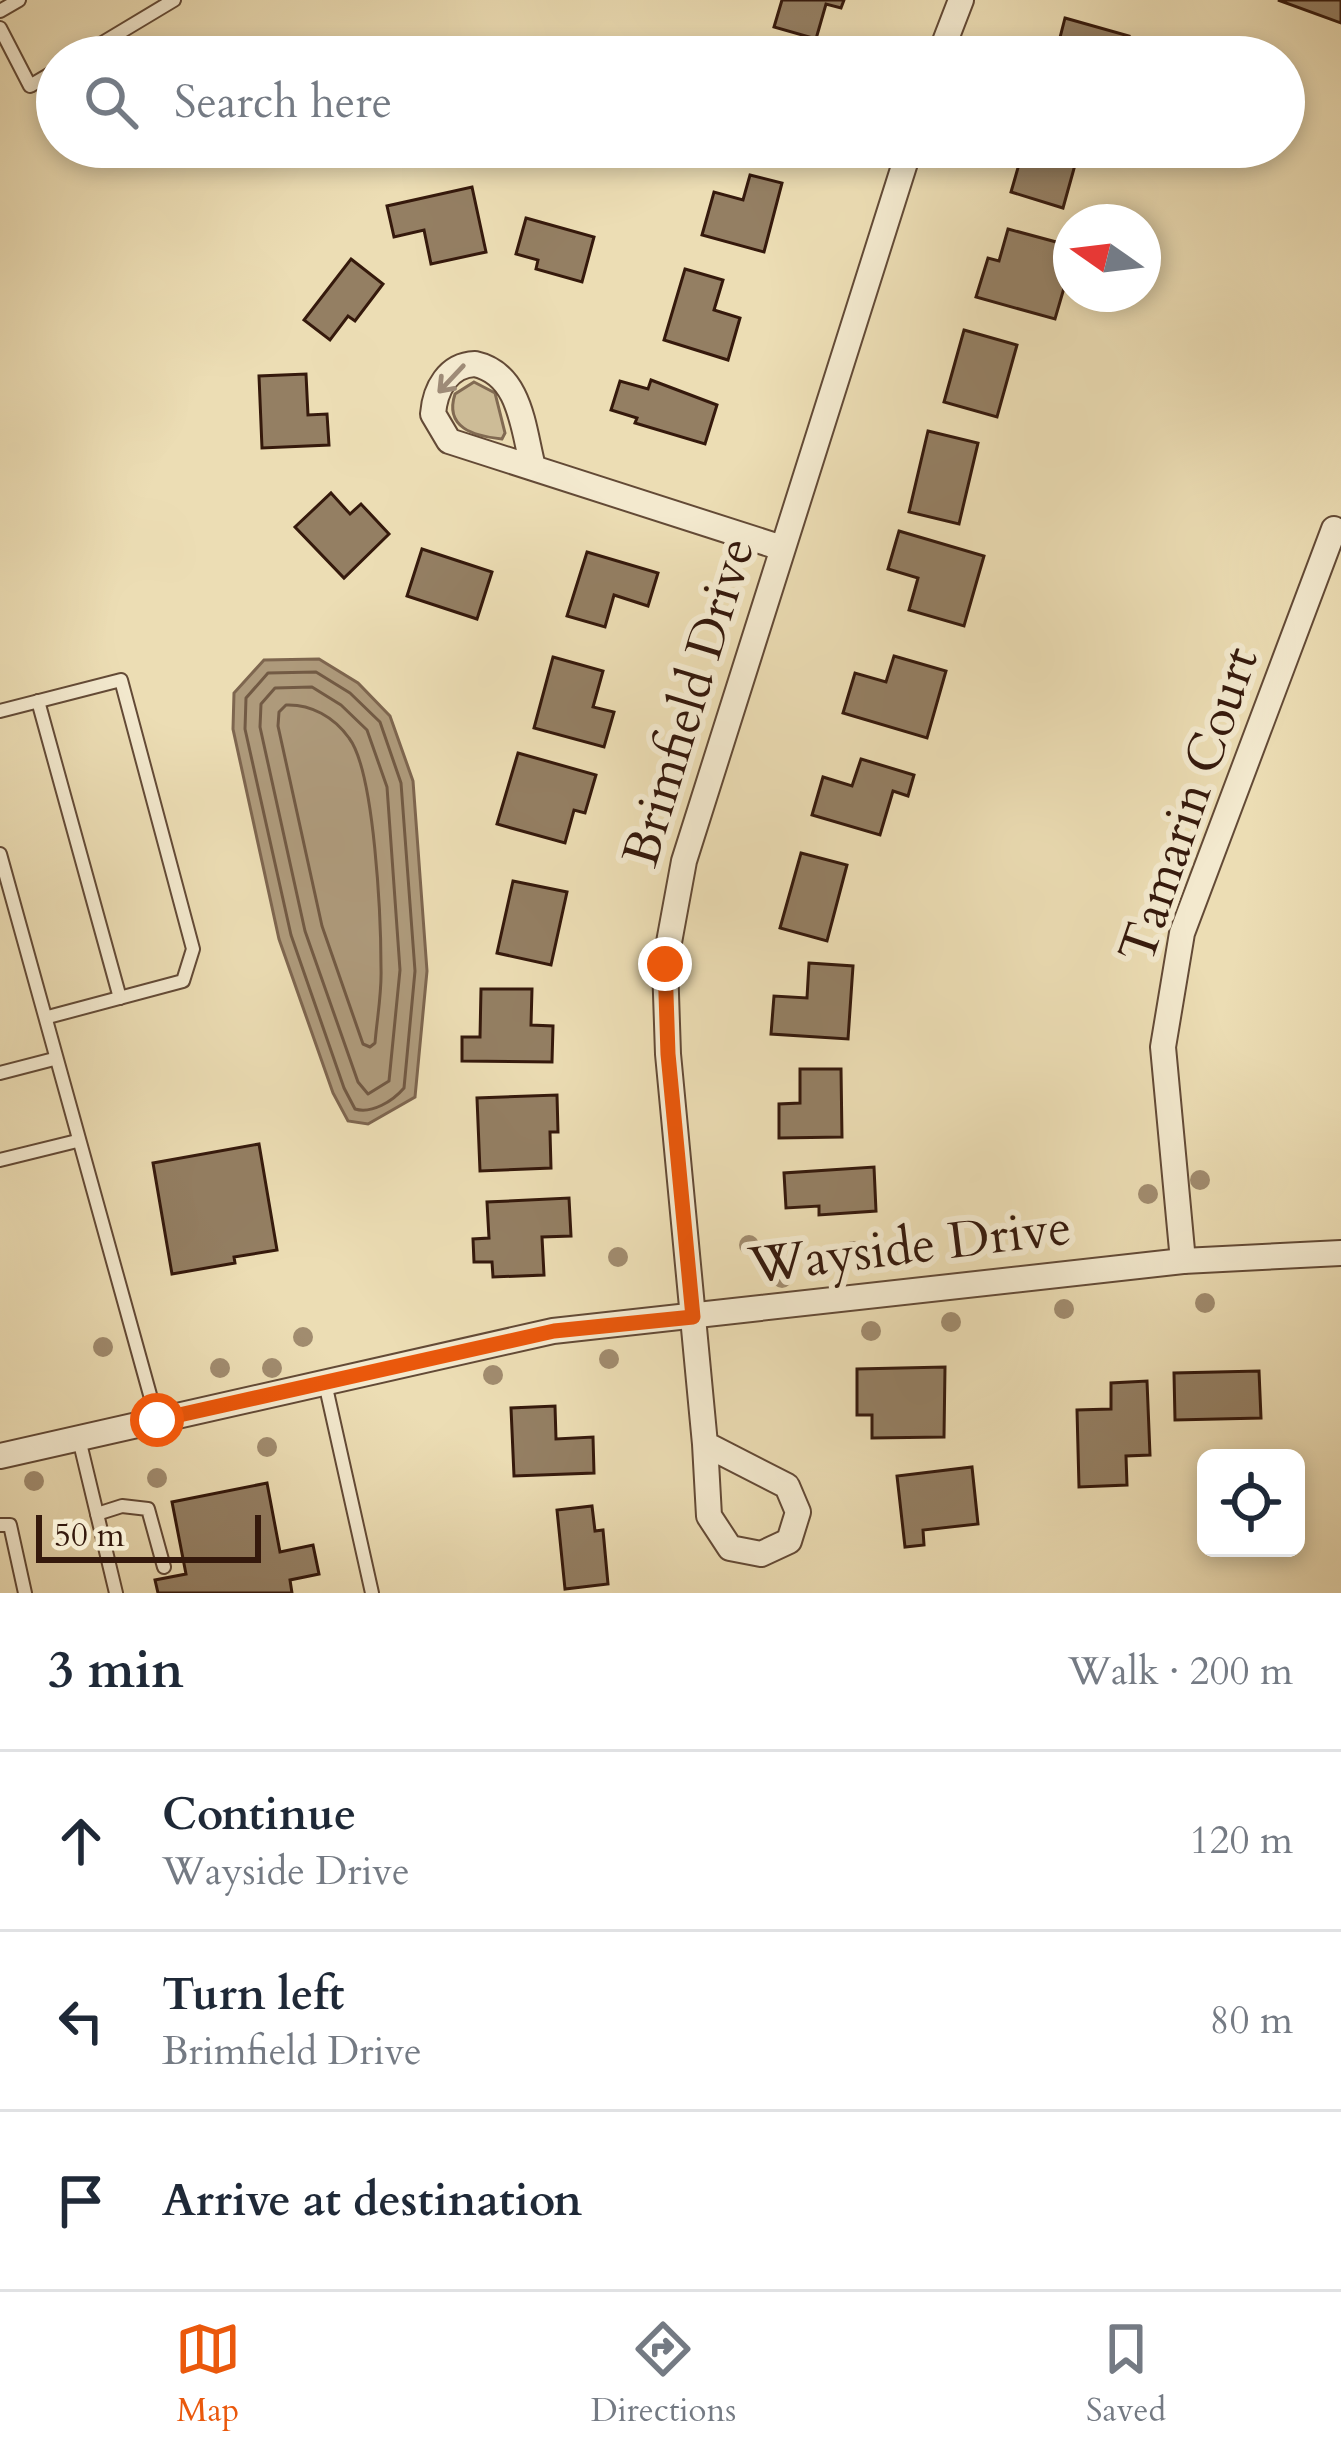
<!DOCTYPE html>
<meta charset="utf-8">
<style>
body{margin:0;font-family:Cardo,serif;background:#f2f2f3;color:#1f2937}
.controls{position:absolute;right:36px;bottom:36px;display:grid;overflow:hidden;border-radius:18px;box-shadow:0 6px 18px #0003}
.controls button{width:108px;height:108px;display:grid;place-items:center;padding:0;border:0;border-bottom:3px solid #e0e1e3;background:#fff;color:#1f2937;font:60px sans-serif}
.compass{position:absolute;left:1053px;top:204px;width:108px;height:108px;border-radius:50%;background:#fff;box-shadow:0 6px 18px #0003;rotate:284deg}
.scale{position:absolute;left:36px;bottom:30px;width:225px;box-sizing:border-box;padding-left:12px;border:6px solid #35190c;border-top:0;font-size:33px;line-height:42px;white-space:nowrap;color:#35190c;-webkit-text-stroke:9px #f3e9ce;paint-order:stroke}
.stop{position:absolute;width:36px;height:36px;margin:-27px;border:9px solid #ea580c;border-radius:50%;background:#fff}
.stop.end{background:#ea580c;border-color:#fff;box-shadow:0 3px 12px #0008}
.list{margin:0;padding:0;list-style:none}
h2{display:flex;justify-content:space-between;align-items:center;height:156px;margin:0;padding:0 48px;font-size:51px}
h2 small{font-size:39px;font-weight:400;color:#747a83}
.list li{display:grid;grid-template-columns:78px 1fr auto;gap:36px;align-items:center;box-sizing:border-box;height:180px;padding:0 48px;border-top:3px solid #e0e1e3}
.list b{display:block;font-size:45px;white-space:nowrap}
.list p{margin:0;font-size:39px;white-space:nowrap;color:#747a83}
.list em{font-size:39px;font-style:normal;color:#747a83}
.icon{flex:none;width:66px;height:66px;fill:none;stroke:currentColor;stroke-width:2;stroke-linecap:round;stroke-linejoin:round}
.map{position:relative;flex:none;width:1341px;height:1593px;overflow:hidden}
.search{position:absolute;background:#fff;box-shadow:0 6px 18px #0003;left:36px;right:36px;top:36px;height:132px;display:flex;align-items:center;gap:30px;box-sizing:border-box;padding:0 42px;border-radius:66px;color:#747a83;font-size:45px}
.sheet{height:696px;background:#fff}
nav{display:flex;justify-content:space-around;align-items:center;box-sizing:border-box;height:168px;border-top:3px solid #e0e1e3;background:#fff;font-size:33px;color:#747a83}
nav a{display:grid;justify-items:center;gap:6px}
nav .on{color:#ea580c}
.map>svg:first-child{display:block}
.green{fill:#cdbc97;stroke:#816a52;stroke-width:3}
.water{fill:#ae9a7b;stroke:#7e664f;stroke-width:3}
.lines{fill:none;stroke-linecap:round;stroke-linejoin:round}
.shore{stroke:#725a44;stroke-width:3}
.building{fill:#947f63;stroke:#35190c;stroke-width:3}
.service-casing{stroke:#634a36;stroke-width:16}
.minor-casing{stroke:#634a36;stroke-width:28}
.service{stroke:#f3e9ce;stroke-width:12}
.minor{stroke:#f3e9ce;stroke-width:24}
.tree{fill:#a18c6f}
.oneway{stroke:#9e8b77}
.route{stroke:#ea580c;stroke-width:15}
.labels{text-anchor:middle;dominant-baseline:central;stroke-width:12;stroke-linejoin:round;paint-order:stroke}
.street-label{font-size:51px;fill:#35190c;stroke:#f3e9ce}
</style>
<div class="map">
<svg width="1341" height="1593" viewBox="0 0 1341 1593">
<rect width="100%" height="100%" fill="#ecddb4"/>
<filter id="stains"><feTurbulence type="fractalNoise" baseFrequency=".00167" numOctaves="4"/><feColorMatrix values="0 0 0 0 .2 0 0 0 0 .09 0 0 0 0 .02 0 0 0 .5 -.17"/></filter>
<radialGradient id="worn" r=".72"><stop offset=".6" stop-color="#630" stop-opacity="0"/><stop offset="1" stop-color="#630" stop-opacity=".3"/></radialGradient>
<!-- green -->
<path class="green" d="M474,382l21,11 10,40 -3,6c-28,-3 -58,-11 -47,-45z"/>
<!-- water -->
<path class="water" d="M319,659l39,24 32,33 23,65 14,190 -12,126 -47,27 -20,-3 -15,-28 -54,-154 -46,-210 1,-36 30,-33z"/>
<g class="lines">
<!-- shore -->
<g class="shore">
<path d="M316,672l34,21 30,29 21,61 14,188 -11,117c-11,13 -32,26 -49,21l-11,-21 -53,-153 -46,-206 1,-31 22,-25z"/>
<path d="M312,687l29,18 26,25 20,57 13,183 -11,111 -21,13 -10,-12 -53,-151 -45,-204 1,-23 14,-16z"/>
<path d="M286,705c25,-1 48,12 63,33 26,34 32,183 32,230 1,25 -4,50 -6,75l-5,4 -7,-3 -41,-118 -44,-200 1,-14z"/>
</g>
</g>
<!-- building -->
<g class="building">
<path d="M782,0h62l-3,8 -15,-4 -10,35 -42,-12z"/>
<path d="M1278,0h63v23z"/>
<path d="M1065,18l64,18 -6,21h-68z"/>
<path d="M1024,147h56l-17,61 -52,-16z"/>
<path d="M750,175l32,8 -18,69 -62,-17 12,-43 29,8z"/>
<path d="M472,187l14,65 -55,12 -7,-34 -30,7 -7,-31z"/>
<path d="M526,218l68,19 -12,45 -46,-13 2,-9 -22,-6z"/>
<path d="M1008,229l63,17v18l-16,55 -79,-22 12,-39 11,3z"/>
<path d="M351,259l32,25 -28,37 -7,-5 -18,24 -26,-20z"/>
<path d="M685,269l38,11 -9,30 26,8 -12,42 -64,-20z"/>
<path d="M964,330l53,15 -20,72 -53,-15z"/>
<path d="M306,374l2,41 19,-1 2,31 -67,3 -3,-72z"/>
<path d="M651,380l66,25 -12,39 -70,-21 2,-5 -26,-8 9,-29 28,8z"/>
<path d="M928,431l50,12 -19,81 -50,-12z"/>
<path d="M331,493l19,21 11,-10 28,30 -45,44 -49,-51z"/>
<path d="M899,531l85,25 -20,70 -55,-16 9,-32 -30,-9z"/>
<path d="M422,549l70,23 -15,47 -70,-23z"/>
<path d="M587,552l71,21 -10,33 -34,-11 -9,32 -38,-11z"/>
<path d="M894,656l52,15 -19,67 -84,-25 12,-40 31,9z"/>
<path d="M553,657l50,14 -10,36 21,5 -10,35 -70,-19z"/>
<path d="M518,753l78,22 -11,38 -11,-3 -9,33 -68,-19z"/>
<path d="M861,759l53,16 -6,21 -15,-5 -13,44 -68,-20 11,-38 29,9z"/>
<path d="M801,853l46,12 -20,76 -47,-13z"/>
<path d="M513,881l54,11 -16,73 -54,-12z"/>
<path d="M809,963l44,3 -5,73 -77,-5 3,-38 33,2z"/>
<path d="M481,989h51l-1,36 22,1 -1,36 -90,-1v-24h18z"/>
<path d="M800,1069h41l1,68 -63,1v-34l21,-1z"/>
<path d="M557,1095l1,37h-8l1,36 -71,3 -3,-73z"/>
<path d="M259,1144l18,106 -43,7 1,6 -63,11 -19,-111z"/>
<path d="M874,1167l2,44 -57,4v-9l-33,2 -2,-35z"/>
<path d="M569,1198l2,38 -29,1 2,38 -51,2 -1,-15h-18l-1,-23 16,-1 -2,-36z"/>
<path d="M945,1367l-1,70 -72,1v-23h-15v-46z"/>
<path d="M1259,1371l2,47 -86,2 -1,-47z"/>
<path d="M1147,1381l3,74 -24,1 1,29 -48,2 -2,-77 34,-1v-26z"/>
<path d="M555,1406l1,33 37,-2 1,36 -80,3 -3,-68z"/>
<path d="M972,1467l6,57 -55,6 1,15 -19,2 -8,-71z"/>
<path d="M267,1483l13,69 33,-7 6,29 -29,6 2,13h-134l-3,-13 31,-6 -14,-72z"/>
<path d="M592,1506l3,25 8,-1 5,54 -43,5 -8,-79z"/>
</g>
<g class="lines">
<defs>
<g id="service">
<path d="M0,11l19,-11"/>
<path d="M0,28l30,58 27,-16"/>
<path d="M79,57l95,-57"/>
<path d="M38,701l82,297"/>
<path d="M0,711l121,-31 72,269 -10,32 -135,36"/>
<path d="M0,854l157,566"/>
<path d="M0,1073l54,-14"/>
<path d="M0,1160l77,-19"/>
<path d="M325,1383l47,210"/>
<path d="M79,1439l37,154"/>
<path d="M97,1514l25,-8 26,3 16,58"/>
<path d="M0,1525h10l15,68"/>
</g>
<g id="minor">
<path d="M939,57l22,-57"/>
<path d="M533,467c-10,-38 -12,-93 -58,-103 -27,1 -40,25 -42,50l16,27 333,107"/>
<path d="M1183,1261l-20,-214 19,-114 152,-404"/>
<path d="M705,1444l82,42 11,26 -9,29 -28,13 -31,-6 -21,-32 -4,-72 -37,-390 -3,-90 19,-103 226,-714"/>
<path d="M0,1456l553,-125 630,-70 158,-8"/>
</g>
</defs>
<!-- service casing -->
<use href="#service" class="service-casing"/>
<!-- minor casing -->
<use href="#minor" class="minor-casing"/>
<!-- service -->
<use href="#service" class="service"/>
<!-- minor -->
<use href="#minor" class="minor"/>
</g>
<!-- trees -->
<g class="tree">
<circle cx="1200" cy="1180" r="10"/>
<circle cx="1148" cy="1194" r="10"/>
<circle cx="749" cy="1245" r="10"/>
<circle cx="853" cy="1251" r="10"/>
<circle cx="618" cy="1257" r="10"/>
<circle cx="782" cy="1278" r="10"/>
<circle cx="1205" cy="1303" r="10"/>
<circle cx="1064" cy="1309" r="10"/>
<circle cx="951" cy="1322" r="10"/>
<circle cx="871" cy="1331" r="10"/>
<circle cx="303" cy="1337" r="10"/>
<circle cx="103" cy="1347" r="10"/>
<circle cx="609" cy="1359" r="10"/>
<circle cx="220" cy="1368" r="10"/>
<circle cx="272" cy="1368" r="10"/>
<circle cx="493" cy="1375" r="10"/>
<circle cx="267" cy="1447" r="10"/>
<circle cx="157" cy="1478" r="10"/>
<circle cx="34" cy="1481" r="10"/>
</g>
<!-- one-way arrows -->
<defs><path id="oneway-shaft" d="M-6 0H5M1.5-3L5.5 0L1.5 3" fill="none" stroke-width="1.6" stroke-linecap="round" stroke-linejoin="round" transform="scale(3)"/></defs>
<use class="oneway" href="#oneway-shaft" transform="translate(451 379) rotate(133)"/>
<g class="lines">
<!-- route -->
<path class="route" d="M157,1420l397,-89 139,-14 -25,-263 -3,-90"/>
</g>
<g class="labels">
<!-- street labels -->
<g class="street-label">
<text transform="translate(689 702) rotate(-73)">Brimfield Drive</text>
<text transform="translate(1189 805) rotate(-71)">Tamarin Court</text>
<text transform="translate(910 1247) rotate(-7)">Wayside Drive</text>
</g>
</g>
<rect width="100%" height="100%" filter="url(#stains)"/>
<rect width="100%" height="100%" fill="url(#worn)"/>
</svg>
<div class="controls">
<button><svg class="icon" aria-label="locate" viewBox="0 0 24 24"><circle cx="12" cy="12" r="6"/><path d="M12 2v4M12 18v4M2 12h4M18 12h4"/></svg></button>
</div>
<svg class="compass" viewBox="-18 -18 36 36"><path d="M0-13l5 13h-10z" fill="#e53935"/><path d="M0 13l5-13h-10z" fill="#747a83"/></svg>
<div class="scale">50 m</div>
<div class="stop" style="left:157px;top:1420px"></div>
<div class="stop end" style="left:665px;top:964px"></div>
<div class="search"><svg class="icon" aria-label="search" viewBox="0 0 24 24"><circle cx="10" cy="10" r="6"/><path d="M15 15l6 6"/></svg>Search here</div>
</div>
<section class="sheet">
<h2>3 min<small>Walk · 200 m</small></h2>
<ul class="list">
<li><svg class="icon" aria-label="ahead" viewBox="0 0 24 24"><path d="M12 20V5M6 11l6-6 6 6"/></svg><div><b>Continue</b><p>Wayside Drive</p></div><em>120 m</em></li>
<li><svg class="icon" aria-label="left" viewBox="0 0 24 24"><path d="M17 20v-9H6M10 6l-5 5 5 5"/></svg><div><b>Turn left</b><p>Brimfield Drive</p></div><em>80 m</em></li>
<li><svg class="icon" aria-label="arrive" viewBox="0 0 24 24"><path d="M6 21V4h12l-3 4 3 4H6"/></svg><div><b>Arrive at destination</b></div></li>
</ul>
</section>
<nav>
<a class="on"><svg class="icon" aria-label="map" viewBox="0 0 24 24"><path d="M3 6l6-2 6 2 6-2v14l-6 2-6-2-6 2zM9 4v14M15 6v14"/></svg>Map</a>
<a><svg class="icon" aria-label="directions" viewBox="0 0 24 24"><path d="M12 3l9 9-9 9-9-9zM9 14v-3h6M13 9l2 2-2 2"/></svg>Directions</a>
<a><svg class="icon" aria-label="saved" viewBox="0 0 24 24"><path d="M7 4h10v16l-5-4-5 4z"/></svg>Saved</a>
</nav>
